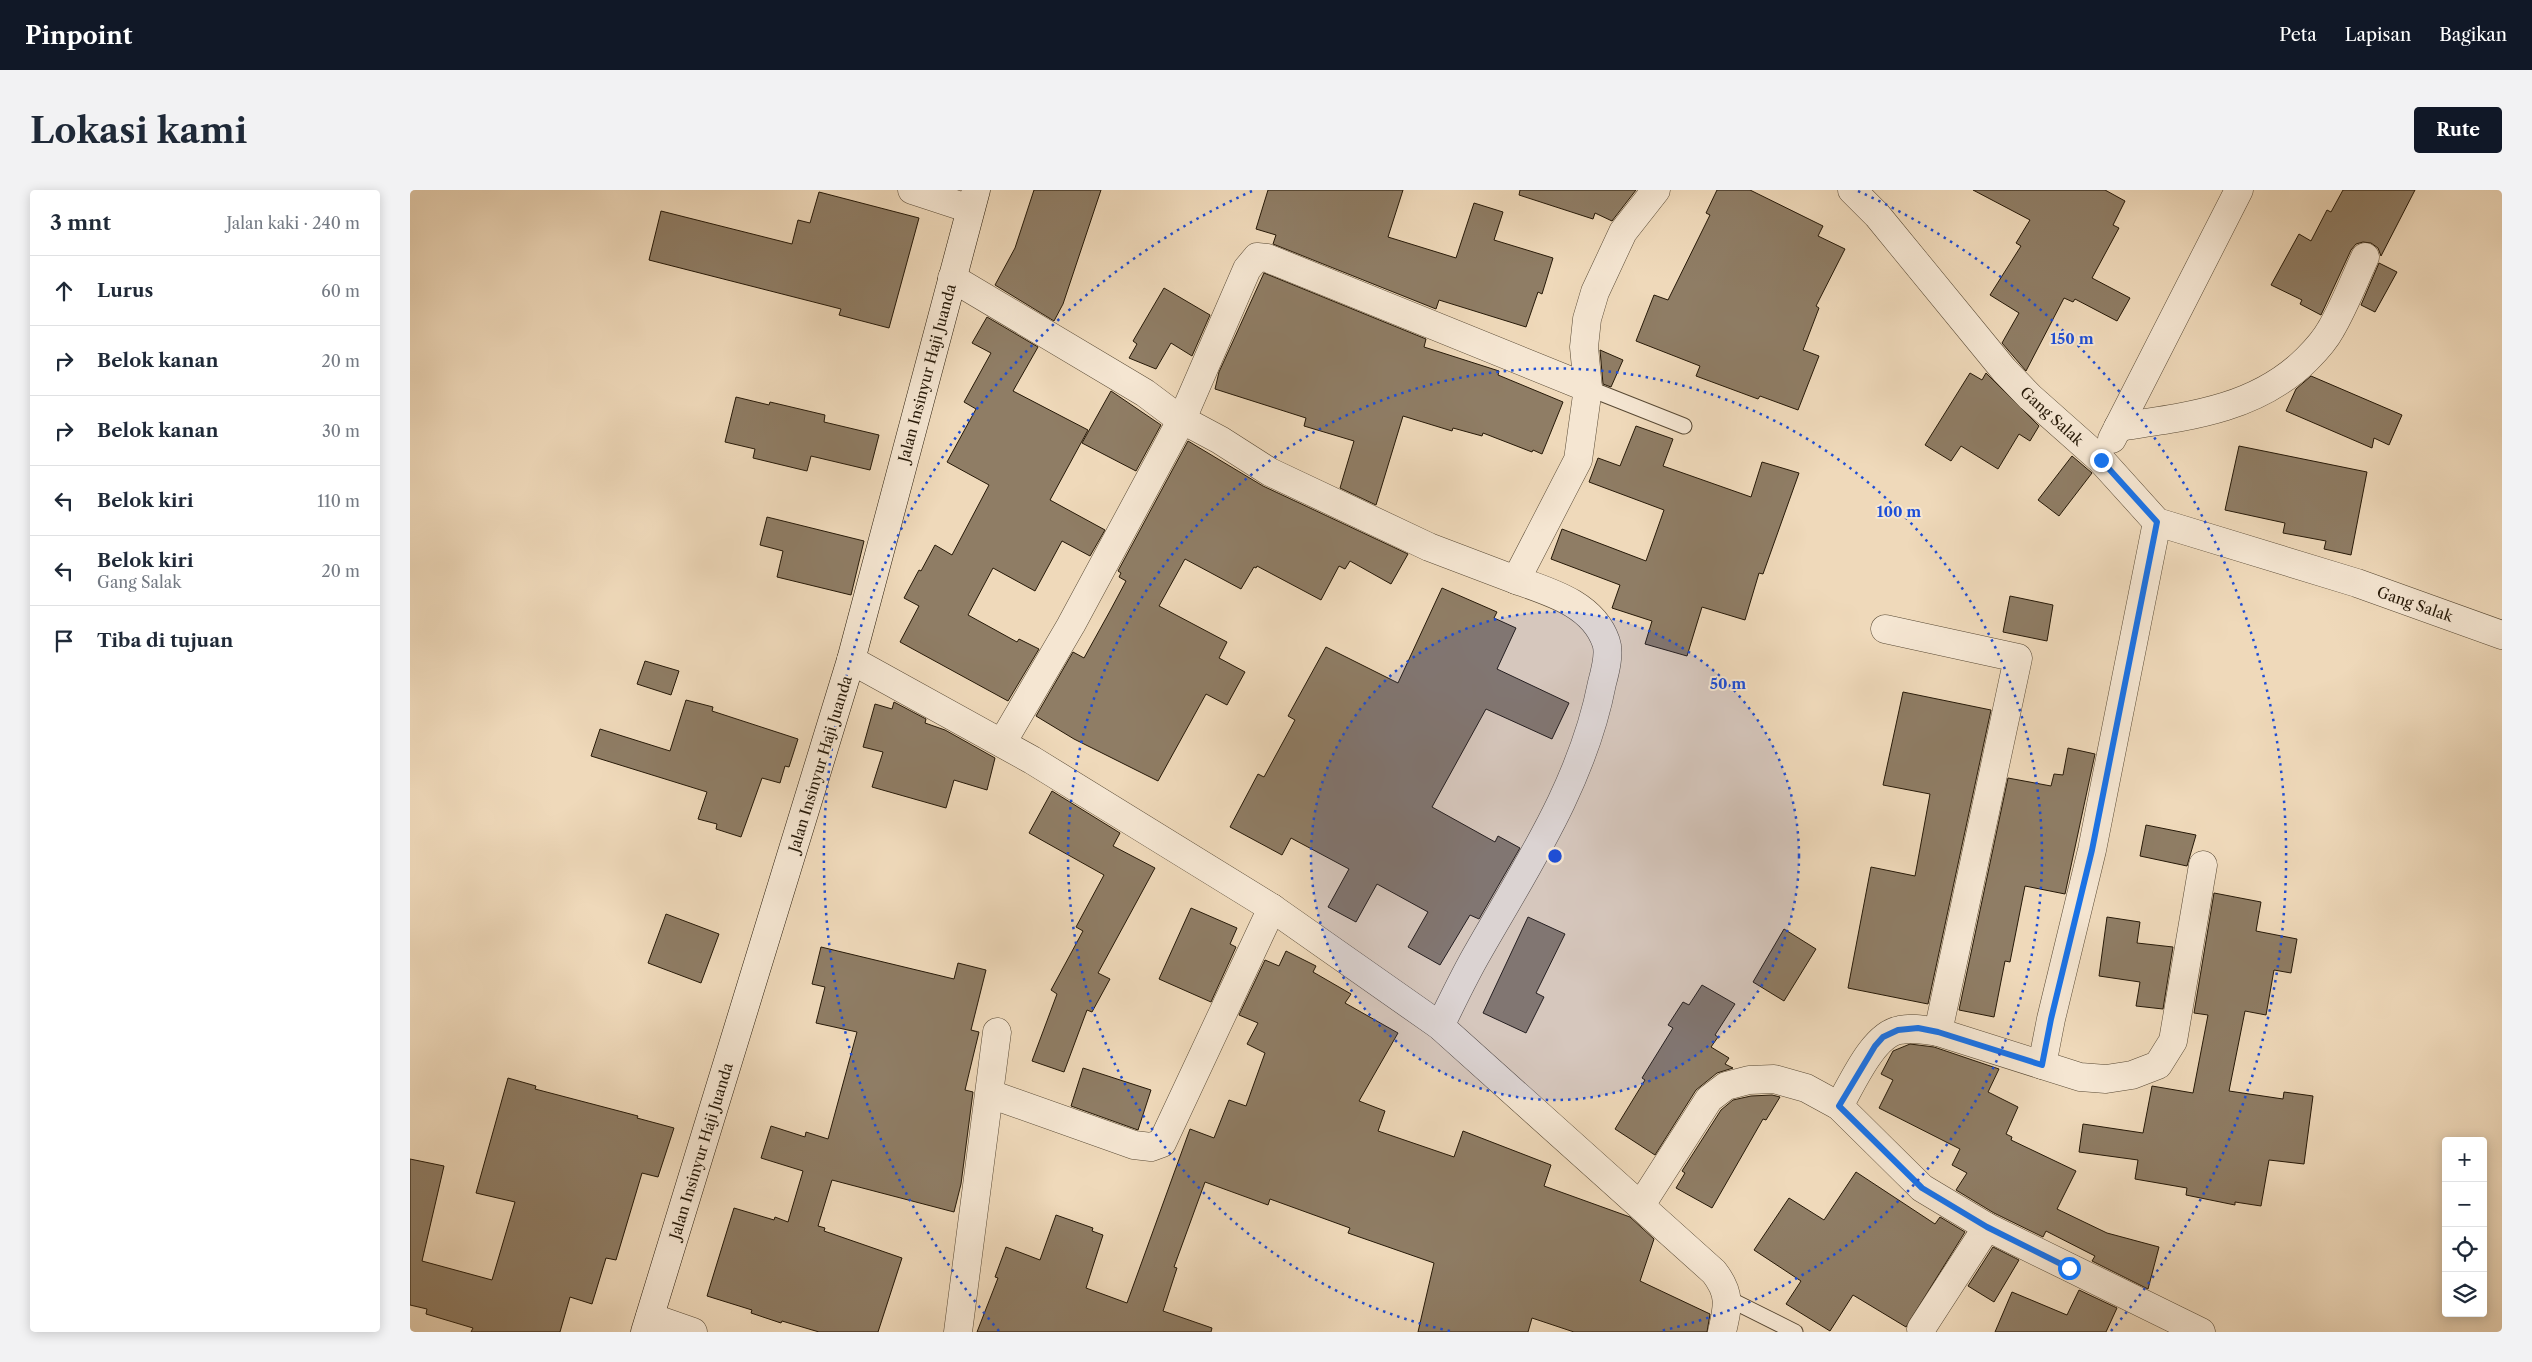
<!DOCTYPE html>
<html lang="id">
<meta charset="utf-8">
<style>
body{margin:0;font-family:"Libre Caslon Text",serif;background:#f2f2f3;color:#1f2937}
.controls{position:absolute;right:15px;bottom:15px;display:grid;overflow:hidden;border-radius:5px;box-shadow:0 2px 12px #0003}
.controls button{width:45px;height:45px;display:grid;place-items:center;padding:0;border:0;border-bottom:1px solid #e0e1e3;background:#fff;color:#1f2937;font:25px sans-serif}
.stop{position:absolute;width:15px;height:15px;margin:-11px;border:4px solid #1a73e8;border-radius:50%;background:#fff}
.stop.end{background:#1a73e8;border-color:#fff;box-shadow:0 1px 5px #0008}
.list{margin:0;padding:0;list-style:none}
h2{display:flex;justify-content:space-between;align-items:center;height:65px;margin:0;padding:0 20px;font-size:21px}
h2 small{font-size:16px;font-weight:400;color:#747a83}
.list li{display:grid;grid-template-columns:32px 1fr auto;gap:15px;align-items:center;box-sizing:border-box;height:70px;padding:0 20px;border-top:1px solid #e0e1e3}
.list b{display:block;font-size:19px;white-space:nowrap}
.list p{margin:0;font-size:16px;white-space:nowrap;color:#747a83}
.list em{font-size:16px;font-style:normal;color:#747a83}
.icon{flex:none;width:28px;height:28px;fill:none;stroke:currentColor;stroke-width:2;stroke-linecap:round;stroke-linejoin:round}
.map{position:relative;flex:none;width:2092px;height:1142px;overflow:hidden;border-radius:5px}
header{display:flex;align-items:center;gap:30px;box-sizing:border-box;height:70px;padding:0 25px;background:#111827;color:#fff}
header strong{font-size:24px}
nav{display:flex;gap:28px;margin-inline-start:auto;font-size:18px}
.intro{display:flex;align-items:center;justify-content:space-between;box-sizing:border-box;height:120px;padding:0 30px}
h1{margin:0;font-size:35px}
.button{padding:12px 22px;border-radius:5px;background:#111827;color:#fff;font-size:18px;font-weight:700}
main{display:flex;gap:30px;padding:0 30px}
aside{flex:1;background:#fff;border-radius:5px;box-shadow:0 2px 12px #0003}
.map>svg:first-child{display:block}
.building{fill:#8f7d65;stroke:#261908}
.lines{fill:none;stroke-linecap:round;stroke-linejoin:round}
.service-casing{stroke:#584934;stroke-width:17}
.minor-casing{stroke:#584934;stroke-width:29}
.secondary-casing{stroke:#261908;stroke-width:29}
.service{stroke:#f5e6d2;stroke-width:15}
.minor{stroke:#f5e6d2;stroke-width:28}
.secondary{stroke:#f5e6d2;stroke-width:28}
.route{stroke:#1a73e8;stroke-width:6}
.ring{fill:none;stroke:#1d4ed8;stroke-width:2.5;stroke-dasharray:2.5 5}
.labels{text-anchor:middle;dominant-baseline:central;stroke-width:4;stroke-linejoin:round;paint-order:stroke}
.street-label{font-size:15px;fill:#261908;stroke:#f5e6d2}
.centre{fill:#1d4ed8;stroke:#f5e6d2;stroke-width:2.5}
.ring-label{font-size:15px;text-anchor:middle;font-weight:bold;fill:#1d4ed8;stroke:#f5e6d2;stroke-width:4;stroke-linejoin:round;paint-order:stroke}
</style>
<header>
<strong>Pinpoint</strong>
<nav><a>Peta</a><a>Lapisan</a><a>Bagikan</a></nav>
</header>
<div class="intro"><h1>Lokasi kami</h1><a class="button">Rute</a></div>
<main>
<aside>
<h2>3 mnt<small>Jalan kaki · 240 m</small></h2>
<ul class="list">
<li><svg class="icon" aria-label="ahead" viewBox="0 0 24 24"><path d="M12 20V5M6 11l6-6 6 6"/></svg><div><b>Lurus</b></div><em>60 m</em></li>
<li><svg class="icon" aria-label="right" viewBox="0 0 24 24"><path d="M7 20v-9h11M14 6l5 5-5 5"/></svg><div><b>Belok kanan</b></div><em>20 m</em></li>
<li><svg class="icon" aria-label="right" viewBox="0 0 24 24"><path d="M7 20v-9h11M14 6l5 5-5 5"/></svg><div><b>Belok kanan</b></div><em>30 m</em></li>
<li><svg class="icon" aria-label="left" viewBox="0 0 24 24"><path d="M17 20v-9H6M10 6l-5 5 5 5"/></svg><div><b>Belok kiri</b></div><em>110 m</em></li>
<li><svg class="icon" aria-label="left" viewBox="0 0 24 24"><path d="M17 20v-9H6M10 6l-5 5 5 5"/></svg><div><b>Belok kiri</b><p>Gang Salak</p></div><em>20 m</em></li>
<li><svg class="icon" aria-label="arrive" viewBox="0 0 24 24"><path d="M6 21V4h12l-3 4 3 4H6"/></svg><div><b>Tiba di tujuan</b></div></li>
</ul>
</aside>
<div class="map">
<svg width="2092" height="1142" viewBox="0 0 2092 1142">
<rect width="100%" height="100%" fill="#efd9ba"/>
<filter id="stains"><feTurbulence type="fractalNoise" baseFrequency=".004" numOctaves="4"/><feColorMatrix values="0 0 0 0 .2 0 0 0 0 .09 0 0 0 0 .02 0 0 0 .5 -.17"/></filter>
<radialGradient id="worn" r=".72"><stop offset=".6" stop-color="#630" stop-opacity="0"/><stop offset="1" stop-color="#630" stop-opacity=".3"/></radialGradient>
<!-- building -->
<g class="building">
<path d="M624,0h67l-38,114 -9,17 -59,-36 20,-37z"/>
<path d="M858,0h135l-15,47 68,21 18,-55 29,9 -9,28 59,18 -11,36 -4,-2 -12,35 -87,-27 -3,9 -163,-65 3,-9 -20,-6z"/>
<path d="M1110,0h116l-24,31 -17,-8 -2,6 -74,-24z"/>
<path d="M1307,0h33l73,36 -5,10 27,13 -29,57 3,2 -16,42 16,6 -21,54 -38,-14 -2,3 -62,-23 4,-10 -64,-25 18,-46 14,5 42,-85 -4,-2z"/>
<path d="M1563,0h132l20,11 -12,24 6,3 -27,50 38,20 -13,23 -42,-22 -2,3 -9,-4 -38,73 -24,-28 17,-30 -29,-18 31,-49 -5,-3 14,-23z"/>
<path d="M1933,0h72l-34,66 -3,-8 -7,-5 -8,-1 -7,2 -5,6 -30,65 -21,-11 2,-4 -31,-15 28,-51 12,7 16,-31 4,2z"/>
<path d="M409,2l100,26 -30,110 -50,-13 2,-6 -192,-49 12,-49 131,33 6,-24 12,3z"/>
<path d="M1969,73l18,9 -22,40 -14,-7z"/>
<path d="M854,83l162,66 -2,8 75,24 -1,4 65,27 -21,52 -9,-4 -1,2 -49,-19 -1,3 -29,-8 -1,3 -49,-15 -27,89 -36,-17 14,-47 -50,-15 2,-8 -91,-29 4,-17z"/>
<path d="M754,98l46,27 -18,41 -21,-13 -15,26 -27,-11 8,-14 -4,-3z"/>
<path d="M577,127l51,30 -25,44 75,39 -38,70 55,30 -15,26 -28,-15 -27,50 -42,-23 -25,47 49,27 2,-3 20,10 -31,52 -108,-59 19,-36 -15,-8 15,-28 2,1 14,-26 17,10 37,-70 -42,-23 29,-53 -12,-7 27,-49 -19,-10z"/>
<path d="M1190,160l23,10 -12,27 -8,-3z"/>
<path d="M1560,183l12,7 4,-7 53,53 -9,15 -11,-7 -21,35 -37,-23 -10,15 -26,-16z"/>
<path d="M1901,186l91,39 -13,30 -15,-7 -2,10 -86,-37 10,-22z"/>
<path d="M701,201l50,34 -25,46 -54,-28z"/>
<path d="M326,207l33,8 1,-3 55,13 -1,7 55,13 -9,35 -59,-14 -4,15 -54,-13 2,-9 -30,-7z"/>
<path d="M1226,236l37,13 -10,27 88,31 11,-35 37,11 -36,101 -4,-1 -14,47 -43,-13 -15,49 -42,-12 7,-23 -40,-13 8,-23 -69,-26 11,-30 84,32 18,-51 -75,-28 9,-24 22,8z"/>
<path d="M778,251l75,45 145,68 -17,30 -41,-23 -5,8 -6,-3 -18,34 -64,-34 -1,2 -2,-1 -13,22 -56,-30 -26,47 68,36 -8,16 26,14 -18,33 -21,-11 -48,87 -84,-42 -38,-23 37,-64 11,6 26,-47 16,-30 -7,-4 2,-4 -3,-2z"/>
<path d="M1829,256l128,26 -16,83 -27,-6 2,-8 -43,-8 2,-10 -60,-13z"/>
<path d="M1662,266l20,17 -33,43 -21,-16z"/>
<path d="M357,327l97,24 -13,54 -74,-18 6,-26 -23,-6z"/>
<path d="M1032,398l55,24 -3,6 22,10 -19,41 72,34 -17,36 -66,-30 -54,98 63,35 3,-6 22,12 -41,71 -9,-4 -30,50 -32,-18 20,-35 -51,-28 -21,38 -28,-15 21,-38 -58,-31 -9,17 -52,-28 28,-53 6,3 31,-57 -7,-4 38,-69 72,36z"/>
<path d="M1600,406l43,9 -6,36 -44,-9z"/>
<path d="M235,471l34,10 -8,24 -34,-11z"/>
<path d="M1493,502l88,18 -63,294 -80,-16 23,-121 44,9 15,-82 -47,-9z"/>
<path d="M276,510l27,7 -1,4 86,28 -9,28 -4,-1 -5,17 -18,-5 -21,59 -25,-8 1,-5 -19,-5 9,-27 -116,-36 9,-27 70,22z"/>
<path d="M484,512l32,17 -1,4 20,7 50,28 -8,32 -33,-10 -8,28 -74,-21 11,-35 -20,-5 12,-43 17,5z"/>
<path d="M1658,558l27,6 -30,140 -40,-8 -15,76 -5,-1 -11,56 -35,-7 49,-232 43,8 3,-12 9,1z"/>
<path d="M642,601l68,42 -7,13 42,22 -57,105 12,6 -18,33 -5,-2 -23,62 -32,-11 25,-67 -6,-4 32,-59 -7,-4 28,-52 -75,-42z"/>
<path d="M1736,635l50,10 -9,31 -47,-10z"/>
<path d="M1804,703l47,9 -5,29 41,8 -6,34 -17,-3 -8,45 -21,-4 -16,80 54,8 1,-7 29,4 -9,68 -35,-4 -8,46 -26,-4v3l-49,-10 1,-7 -52,-9 3,-19 -59,-8 4,-28 60,9 9,-47 41,7 15,-78 -14,-2z"/>
<path d="M781,718l46,20 -7,16 6,3 -25,55 -52,-23z"/>
<path d="M256,724l53,20 -18,49 -53,-20z"/>
<path d="M1118,727l37,17 -29,59 8,4 -18,36 -43,-20z"/>
<path d="M1697,727l33,5 -3,21 36,4 -10,62 -27,-3 4,-24 -41,-6z"/>
<path d="M1374,739l32,20 -32,52 -31,-19z"/>
<path d="M411,757l133,32 4,-16 28,7 -15,60 8,2 -14,58 8,2 -12,92 -7,28 -122,-32 -14,46 7,2 -1,3 78,27 -24,74h-59l-37,-11 -1,2 -30,-10 1,-3 -45,-14 27,-88 40,12 1,-3 13,5 15,-51 -42,-13 10,-32 34,11 1,-5 22,7 29,-107 -41,-9 9,-36 -13,-3z"/>
<path d="M876,761l30,15 -3,6 38,22 -6,9 53,30 -39,68 26,10 -7,20 76,26 9,-26 88,34 -7,21 86,31 24,22 -14,42 70,33 -3,18h-133l-42,-14 -4,14h-110l16,-69 -86,-30 2,-5 -80,-29 -2,6 -63,-23 -31,85 3,1 -14,43 49,17 -1,4h-234l21,-54 -3,-1 11,-30 34,13 16,-45 37,13 -1,3 11,4 -17,53 41,15 63,-174 24,9 15,-38 17,6 19,-53 -18,-9 11,-21 -19,-8 26,-55 14,6z"/>
<path d="M1292,795l33,19 -20,31 3,2 -7,10 18,11 -4,6 8,4 -16,5 -21,17 -41,65 -40,-26 30,-49 -3,-2 31,-50 -5,-3 15,-23 6,3z"/>
<path d="M1500,854l24,3 65,22 -11,23 30,15 -12,27 6,3 -1,3 65,31 -19,38 50,24 52,14 -11,42 -56,-28 3,-5 -49,-25 -3,6 -49,-24 -38,-23 11,-17 -15,-8 8,-16 -81,-41 14,-28 -12,-6 12,-23z"/>
<path d="M673,878l68,22 -13,40 -67,-24z"/>
<path d="M98,888l28,8 -1,3 103,27 -1,2 37,10 -16,49 -16,-4 -26,87 -10,-2 -14,46 -22,-7 -10,35h-89l2,-4 -47,-14 1,-5 -17,-4v-146l34,7 -22,95 70,19 23,-78 -39,-9z"/>
<path d="M1362,905l8,2 -14,23 -3,-1 -51,89 -36,-20 9,-15 -3,-2 39,-61 12,-10 18,-4z"/>
<path d="M1446,982l79,52 5,-7 25,15 -59,95 -53,-32 -23,36 -44,-27 15,-23 -47,-31 35,-52 35,22z"/>
<path d="M1583,1057l26,13 -25,42 -26,-16z"/>
<path d="M1669,1100l38,18 -11,24h-111l17,-40 55,23z"/>
</g>
<g class="lines">
<defs>
<g id="service">
<path d="M1178,198l96,38"/>
<path d="M1317,1108l68,34"/>
</g>
<g id="minor">
<path d="M502,0l58,19"/>
<path d="M1442,0l25,25 127,155 26,27 71,63 56,62 200,61 145,52"/>
<path d="M542,88l193,115 32,24 43,23 50,32 159,75 87,33"/>
<path d="M1708,237c68,-10 138,-17 189,-68 9,-9 18,-19 24,-30 13,-22 23,-48 34,-72"/>
<path d="M1702,249l127,-249"/>
<path d="M441,470l181,100 240,148 168,118 274,246c17,22 14,34 8,60"/>
<path d="M592,553l69,-118 111,-206 65,-150 10,-12 10,1 321,130"/>
<path d="M1030,836c12,-24 24,-50 38,-74 49,-86 105,-170 124,-269 3,-11 8,-30 4,-41 -13,-38 -56,-50 -90,-62l62,-120 10,-72 -4,-41 3,-28 8,-27 28,-60 33,-42"/>
<path d="M1528,842l142,45 26,2 26,-4 26,-10 15,-24 30,-176"/>
<path d="M1632,875l9,-46 41,-169 65,-328"/>
<path d="M580,904l144,51 17,2 11,-4 110,-235"/>
<path d="M1429,916c13,-22 34,-72 61,-76 13,-3 25,0 38,2l80,-374 -133,-29"/>
<path d="M1231,1015l68,-106 17,-13 23,-6 25,-1 32,9 33,18 83,82 65,39 214,105"/>
<path d="M240,1127l43,15"/>
<path d="M1511,1139l66,-102"/>
<path d="M548,1142l39,-300"/>
</g>
<path id="secondary" d="M235,1142l206,-672 125,-470"/>
</defs>
<!-- service casing -->
<use href="#service" class="service-casing"/>
<!-- minor casing -->
<use href="#minor" class="minor-casing"/>
<!-- secondary casing -->
<use href="#secondary" class="secondary-casing"/>
<!-- service -->
<use href="#service" class="service"/>
<!-- minor -->
<use href="#minor" class="minor"/>
<!-- secondary -->
<use href="#secondary" class="secondary"/>
</g>
<g class="lines">
<!-- route -->
<path class="route" d="M1659,1078l-82,-41 -65,-39 -83,-82 36,-60 8,-9 15,-7 20,-2 20,4 104,33 9,-46 41,-169 65,-328 -56,-62"/>
</g>
<!-- distance rings -->
<circle cx="1145" cy="666" r="244" fill="#1d4ed8" fill-opacity=".12"/>
<g class="ring">
<circle cx="1145" cy="666" r="244"/>
<path d="M1040 1141A487 487 0 1 1 1250 1141"/>
<path d="M589 1141A731 731 0 0 1 842 1M1448 1A731 731 0 0 1 1701 1141"/>
</g>
<g class="labels">
<!-- street labels -->
<g class="street-label">
<text transform="translate(517 183) rotate(-75)">Jalan Insinyur Haji Juanda</text>
<text transform="translate(1642 226) rotate(42)">Gang Salak</text>
<text transform="translate(2005 414) rotate(19)">Gang Salak</text>
<text transform="translate(410 574) rotate(-73)">Jalan Insinyur Haji Juanda</text>
<text transform="translate(291 961) rotate(-73)">Jalan Insinyur Haji Juanda</text>
</g>
</g>
<circle cx="1145" cy="666" r="8" class="centre"/>
<g class="ring-label">
<text x="1662" y="154">150 m</text>
<text x="1489" y="327">100 m</text>
<text x="1318" y="499">50 m</text>
</g>
<rect width="100%" height="100%" filter="url(#stains)"/>
<rect width="100%" height="100%" fill="url(#worn)"/>
</svg>
<div class="controls">
<button>+</button>
<button>−</button>
<button><svg class="icon" aria-label="locate" viewBox="0 0 24 24"><circle cx="12" cy="12" r="6"/><path d="M12 2v4M12 18v4M2 12h4M18 12h4"/></svg></button>
<button><svg class="icon" aria-label="layers" viewBox="0 0 24 24"><path d="M12 4l9 5-9 5-9-5zM3 14l9 5 9-5"/></svg></button>
</div>
<div class="stop" style="left:1659px;top:1078px"></div>
<div class="stop end" style="left:1691px;top:270px"></div>
</div>
</main>
